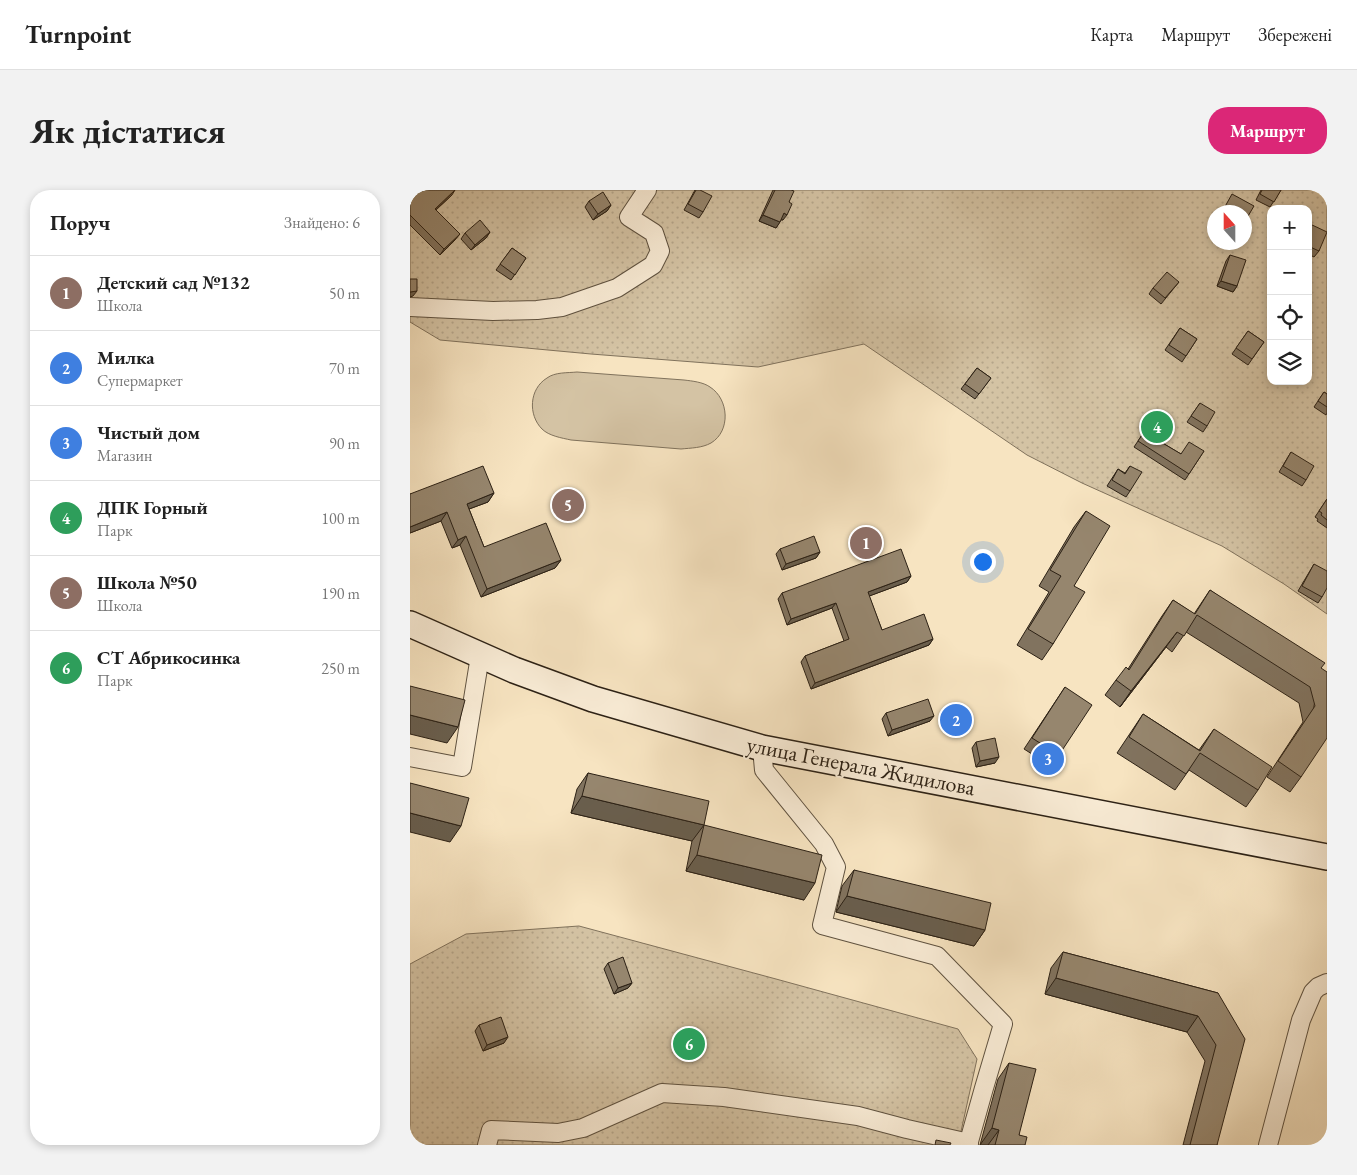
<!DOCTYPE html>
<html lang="uk">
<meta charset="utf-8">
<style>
body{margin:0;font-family:"EB Garamond",serif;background:#f2f2f2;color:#222}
.controls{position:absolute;right:15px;top:15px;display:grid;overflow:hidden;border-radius:10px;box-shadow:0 2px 8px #0003}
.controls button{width:45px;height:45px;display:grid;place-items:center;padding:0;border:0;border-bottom:1px solid #e0e0e0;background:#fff;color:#222;font:25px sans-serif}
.compass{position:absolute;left:797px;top:15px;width:45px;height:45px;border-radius:50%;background:#fff;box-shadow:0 2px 8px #0003;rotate:339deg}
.you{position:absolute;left:572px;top:371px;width:18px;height:18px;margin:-12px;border:4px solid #fff;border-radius:50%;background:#1a73e8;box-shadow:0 0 0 8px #1a73e833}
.badge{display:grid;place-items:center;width:32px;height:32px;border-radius:50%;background:#db2777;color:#fff;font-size:16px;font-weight:700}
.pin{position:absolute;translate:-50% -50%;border:2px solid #fff;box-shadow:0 1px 5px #0006}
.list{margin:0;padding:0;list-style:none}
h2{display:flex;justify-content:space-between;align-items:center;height:65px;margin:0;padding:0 20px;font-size:21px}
h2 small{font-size:16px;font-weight:400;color:#767676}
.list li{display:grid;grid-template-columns:32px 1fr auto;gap:15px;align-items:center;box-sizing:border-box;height:75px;padding:0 20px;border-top:1px solid #e0e0e0}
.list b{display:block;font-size:19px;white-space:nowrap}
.list p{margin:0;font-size:16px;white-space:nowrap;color:#767676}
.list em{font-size:16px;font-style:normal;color:#767676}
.icon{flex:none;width:28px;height:28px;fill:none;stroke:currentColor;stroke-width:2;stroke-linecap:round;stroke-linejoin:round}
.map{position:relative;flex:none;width:917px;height:955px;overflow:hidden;border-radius:20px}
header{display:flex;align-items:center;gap:30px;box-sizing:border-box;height:70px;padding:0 25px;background:#fff;border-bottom:1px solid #e0e0e0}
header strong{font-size:24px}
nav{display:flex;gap:28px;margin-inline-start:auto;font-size:18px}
.intro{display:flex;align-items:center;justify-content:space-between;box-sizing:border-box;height:120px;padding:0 30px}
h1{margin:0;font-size:35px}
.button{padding:12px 22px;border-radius:20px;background:#db2777;color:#fff;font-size:18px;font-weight:700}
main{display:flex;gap:30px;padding:0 30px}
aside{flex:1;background:#fff;border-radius:20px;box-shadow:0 2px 8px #0003}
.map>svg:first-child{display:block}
.grass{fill:url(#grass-dots);stroke:#80725c;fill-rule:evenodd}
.pitch{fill:#d4c3a4;stroke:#80725c}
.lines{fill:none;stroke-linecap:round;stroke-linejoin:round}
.street-casing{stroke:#5f5240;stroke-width:20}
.secondary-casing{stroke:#2c2115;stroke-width:28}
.street{stroke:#faedd7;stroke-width:18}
.secondary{stroke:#faedd7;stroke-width:25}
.wall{fill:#81735f;stroke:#2c2115}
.shaded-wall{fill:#695e4d;stroke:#2c2115}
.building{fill:#96866e;stroke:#2c2115}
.labels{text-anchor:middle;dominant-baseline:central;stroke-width:4;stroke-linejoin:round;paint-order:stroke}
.street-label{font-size:22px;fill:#2c2115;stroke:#faedd7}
</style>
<header>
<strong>Turnpoint</strong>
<nav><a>Карта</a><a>Маршрут</a><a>Збережені</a></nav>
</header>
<div class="intro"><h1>Як дістатися</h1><a class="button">Маршрут</a></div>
<main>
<aside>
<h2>Поруч<small>Знайдено: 6</small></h2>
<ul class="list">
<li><span class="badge" style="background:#8d6e63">1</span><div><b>Детский сад №132</b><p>Школа</p></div><em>50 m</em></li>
<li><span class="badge" style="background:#3f7fe0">2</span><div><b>Милка</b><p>Супермаркет</p></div><em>70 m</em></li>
<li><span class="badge" style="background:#3f7fe0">3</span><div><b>Чистый дом</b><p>Магазин</p></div><em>90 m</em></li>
<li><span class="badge" style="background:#2e9e5b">4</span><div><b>ДПК Горный</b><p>Парк</p></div><em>100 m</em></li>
<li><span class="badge" style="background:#8d6e63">5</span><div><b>Школа №50</b><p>Школа</p></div><em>190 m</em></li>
<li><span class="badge" style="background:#2e9e5b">6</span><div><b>СТ Абрикосинка</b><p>Парк</p></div><em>250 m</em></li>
</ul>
</aside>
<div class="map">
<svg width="917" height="955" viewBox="0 0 917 955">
<defs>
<pattern id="grass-dots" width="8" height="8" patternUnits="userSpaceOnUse" patternTransform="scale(1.25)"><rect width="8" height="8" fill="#d4c3a4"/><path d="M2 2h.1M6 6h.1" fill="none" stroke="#b6a78c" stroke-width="1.8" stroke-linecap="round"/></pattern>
</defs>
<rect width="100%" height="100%" fill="#f7e4c1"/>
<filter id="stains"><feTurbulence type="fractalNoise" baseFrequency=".004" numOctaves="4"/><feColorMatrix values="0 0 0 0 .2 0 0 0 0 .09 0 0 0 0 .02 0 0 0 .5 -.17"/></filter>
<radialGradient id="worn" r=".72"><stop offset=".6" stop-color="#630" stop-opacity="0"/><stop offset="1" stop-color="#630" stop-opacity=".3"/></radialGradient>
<!-- grass -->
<g class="grass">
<path d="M0,0h917v424l-43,-30 -62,-38 -140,-63 -55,-28 -163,-111 -106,23 -167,-13 -151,-14 -30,-18zM861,19h37v172h-37zM804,22h30v30h-30z"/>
<path d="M169,736l197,53 182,50 19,30 -19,86h-548v-181l56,-30z"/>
</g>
<!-- pitch -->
<path class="pitch" d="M167,182l107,8c8,1 19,2 26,7 19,12 21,44 1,56 -9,5 -20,5 -30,6l-110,-9c-9,-2 -22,-4 -29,-11 -14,-14 -13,-40 5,-51 8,-6 20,-5 30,-6z"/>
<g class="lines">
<defs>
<g id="street">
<path d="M0,117l83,4 44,-1 25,-3 55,-19 36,-23 7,-14 -6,-18 -25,-16 18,-27"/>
<path d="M352,558l2,22 60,74 12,23 -14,58 115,31 66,68 -19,64 -16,57"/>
<path d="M0,567l52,10 18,-111"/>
<path d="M77,955l4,-15 67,3 25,-5 79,-35 62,4 134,19 49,13 62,14"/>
<path d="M858,955l33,-125 12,-28 5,-5 9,-4"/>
</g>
<path id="secondary" d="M0,434l104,46 79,29 169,49 565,109"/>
</defs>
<!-- street casing -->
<use href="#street" class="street-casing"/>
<!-- secondary casing -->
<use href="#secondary" class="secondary-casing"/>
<!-- street -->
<use href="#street" class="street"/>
<!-- secondary -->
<use href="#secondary" class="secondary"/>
</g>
<!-- wall -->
<g class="wall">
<path d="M0,0l42,5 -16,15 19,30 -15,15 -30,-30z"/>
<path d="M285,0l8,22 -4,6 -15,-8z"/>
<path d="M363,0h18l-2,12 -6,18h-2l-5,8 -17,-7z"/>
<path d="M851,0h20l-11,17 -14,-7z"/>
<path d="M179,11l22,4 -4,6 -14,9 -8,-13z"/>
<path d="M900,34l9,27 -5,6 -6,-3v-28z"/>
<path d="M80,42l-4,6 -15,12 -10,-11 4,-6z"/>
<path d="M102,58l14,10 -15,22 -15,-10z"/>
<path d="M820,65l7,31 -4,6 -16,-6 9,-25z"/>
<path d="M769,92l-18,22 -12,-10 4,-6z"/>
<path d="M770,138l17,11 -15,23 -17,-12z"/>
<path d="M838,141l16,11 -16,23 -16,-11z"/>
<path d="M567,178l14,10 -16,21 -14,-10z"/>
<path d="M914,202l3,2v19l-1,2 -12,-8z"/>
<path d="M790,213l7,23 -4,6 -16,-10z"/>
<path d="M734,242l37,22 23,-3 -19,29 -51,-33z"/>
<path d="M881,262l15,28 -4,6 -23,-14z"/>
<path d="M720,276v25l-4,6 -19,-11 11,-17 7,4z"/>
<path d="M84,303l-6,9 -19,7 15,38 77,13 -6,8 -74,29 -21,-52 -8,3 -11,-27 -31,12v-39z"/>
<path d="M917,309v29l-10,-7 1,-2 -3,-2z"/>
<path d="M676,321l-12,75 -21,58 -11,16 -25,-15 32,-53 -10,-6 35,-59z"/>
<path d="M370,359l40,3 -4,6 -34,12 -6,-16z"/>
<path d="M904,374l8,33 -4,6 -20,-12z"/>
<path d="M501,386l-4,6 -38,14 13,34 51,9 -4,6 -118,44 -10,-27 4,-6 39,-15 -12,-33 -45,17 -9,-26 4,-6z"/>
<path d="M800,400l111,78 -20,109 -11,15 -23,-15 36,-55 -4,-19 -113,-71 -14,20 -6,-5 -46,60 -15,-12 11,-15 12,-11 34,-53 11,-16 21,14z"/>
<path d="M655,497l-6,68 -8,11 -27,-17z"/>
<path d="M476,523l44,8 -42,15 -6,-17z"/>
<path d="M733,524l56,36 15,-21 44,61 -12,17 -57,-37 -14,20 -58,-37z"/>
<path d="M566,552l19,21 -19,4 -4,-19z"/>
<path d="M178,583l116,52 100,75 -118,-29 6,-30 -121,-28 6,-24z"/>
<path d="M444,680l131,60 -11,16 -138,-34 6,-26z"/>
<path d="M653,762l155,41 -1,152h-34l22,-84 -18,-29 -142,-38 6,-26z"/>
<path d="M198,773l24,20 -4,5 -14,6 -10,-25z"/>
<path d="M69,835l25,18 -21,8 -8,-20z"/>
<path d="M599,873l10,72 6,10h-45l18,-66z"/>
</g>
<!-- shaded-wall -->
<g class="shaded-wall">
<path d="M45,0l-3,5 -22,20 5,-6z"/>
<path d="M201,15l-4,6 -14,9 5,-6z"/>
<path d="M374,23l3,2 -4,5 -3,-1z"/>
<path d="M353,25l17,7 -4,6 -17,-7z"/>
<path d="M80,42l-4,6 -15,12 4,-5z"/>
<path d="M50,44l-5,6 -15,15 4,-6z"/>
<path d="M811,91l16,5 -4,6 -16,-6z"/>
<path d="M7,101l-4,5 -3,1v-5z"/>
<path d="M84,303l-6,9 -27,10 6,-8z"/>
<path d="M37,322l-6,9 -31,12v-6z"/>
<path d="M56,346l-6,9 -8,3 6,-8z"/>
<path d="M410,362l-4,6 -34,12 4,-6z"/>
<path d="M151,370l-6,8 -74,29 6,-8z"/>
<path d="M501,386l-4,6 -43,16 4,-6z"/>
<path d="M426,413l-4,5 -45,17 4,-6z"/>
<path d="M767,442l-11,15 -46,60 11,-16z"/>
<path d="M523,449l-4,6 -118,44 4,-6z"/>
<path d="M0,525l48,12 -11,16 -37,-9z"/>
<path d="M524,526l-4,5 -42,15 4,-6z"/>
<path d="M589,567l-4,6 -19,4 4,-6z"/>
<path d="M172,606l122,29 -12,16 -121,-28z"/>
<path d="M0,623l51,13 -11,16 -40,-10z"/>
<path d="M287,665l118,28 -11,17 -118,-29z"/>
<path d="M437,706l138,34 -11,16 -138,-34z"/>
<path d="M646,788l142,38 -11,16 -142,-38z"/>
<path d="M222,793l-4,5 -14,6 4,-6z"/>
<path d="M98,847l-4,6 -21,8 4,-6z"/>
<path d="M582,938l7,2 -11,15h-8z"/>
</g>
<!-- building -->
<g class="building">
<path d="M0,0h45l-20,19 25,25 -16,15 -34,-34z"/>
<path d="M286,0h4l12,6 -9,16 -15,-8z"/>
<path d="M365,0h16l3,1 -5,11 3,2 -5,11 -3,-2 -4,9 -17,-7z"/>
<path d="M852,0h19l-7,12 -14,-8z"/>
<path d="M193,2l8,13 -13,9 -9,-13z"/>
<path d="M822,4l22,12 -10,17v-11h-22z"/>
<path d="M70,30l10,12 -15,13 -10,-12z"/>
<path d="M900,34l17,8 -8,19 -11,-5v-19z"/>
<path d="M102,58l14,10 -11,17 -15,-11z"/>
<path d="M820,65l16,5 -9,26 -16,-5z"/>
<path d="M757,82l12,10 -14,16 -12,-10z"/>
<path d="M0,89h7v12l-7,1z"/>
<path d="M770,138l17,11 -11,17 -17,-11z"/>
<path d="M838,141l16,11 -12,17 -16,-11z"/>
<path d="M567,178l14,10 -12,16 -14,-10z"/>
<path d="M914,202l3,2v13l-9,-6z"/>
<path d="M790,213l15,9 -8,14 -16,-10z"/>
<path d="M734,242l37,22 8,-12 15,9 -15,23 -51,-33z"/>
<path d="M881,262l23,14 -8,14 -23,-14z"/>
<path d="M73,276l11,27 -27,11 17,43 62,-24 15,37 -74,29 -21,-53 -8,4 -11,-28 -37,15v-33z"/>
<path d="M720,276l12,6 -12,19 -18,-11 6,-11 7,5z"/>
<path d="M917,309v21l-6,-5 1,-2 -3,-2z"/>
<path d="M676,321l24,15 -36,60 11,6 -32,52 -25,-15 33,-53 -11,-6z"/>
<path d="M404,346l6,16 -34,12 -6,-15z"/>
<path d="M491,359l10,27 -43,16 14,38 42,-16 9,25 -118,44 -10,-27 44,-17 -13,-36 -45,16 -9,-26z"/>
<path d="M904,374l13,7v17l-5,9 -20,-11z"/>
<path d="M800,400l115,73 -4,5 6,4v66l-26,39 -23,-16 37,-55 -5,-19 -113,-72 -13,21 -7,-4 -46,59 -15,-11 10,-13 3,3 44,-70 22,14z"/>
<path d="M0,496l55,14 -7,27 -48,-12z"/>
<path d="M655,497l27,18 -33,50 -27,-17z"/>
<path d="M518,509l6,17 -42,14 -6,-17z"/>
<path d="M733,524l57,37 14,-22 58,38 -14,23 -58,-37 -14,21 -57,-37z"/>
<path d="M585,548l4,19 -19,4 -4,-19z"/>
<path d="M178,583l121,28 -5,24 -122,-29z"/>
<path d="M0,593l59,15 -8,28 -51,-13z"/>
<path d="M294,635l118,30 -7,28 -118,-28z"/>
<path d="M444,680l137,33 -6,27 -138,-34z"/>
<path d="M653,762l155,41 27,46 -28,106h-27l26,-100 -18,-29 -142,-38z"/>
<path d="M213,767l9,26 -14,5 -10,-25z"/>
<path d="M91,827l7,20 -21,8 -8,-20z"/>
<path d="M599,873l27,6 -17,66 8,2 -2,8h-30l4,-15 -7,-2z"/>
<path d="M526,950l15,3 -1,2h-15z"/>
</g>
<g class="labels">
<!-- street labels -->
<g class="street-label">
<text transform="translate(451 576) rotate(11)">улица Генерала Жидилова</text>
</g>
</g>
<rect width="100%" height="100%" filter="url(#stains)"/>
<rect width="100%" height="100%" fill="url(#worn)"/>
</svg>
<div class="controls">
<button>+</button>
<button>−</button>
<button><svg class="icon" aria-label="locate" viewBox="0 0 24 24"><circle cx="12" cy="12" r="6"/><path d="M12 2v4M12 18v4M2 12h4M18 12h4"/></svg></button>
<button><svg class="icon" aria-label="layers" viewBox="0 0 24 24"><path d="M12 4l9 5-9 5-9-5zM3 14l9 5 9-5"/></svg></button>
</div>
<svg class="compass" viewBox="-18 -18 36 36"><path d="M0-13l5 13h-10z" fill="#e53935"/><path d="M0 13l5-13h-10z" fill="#767676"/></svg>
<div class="you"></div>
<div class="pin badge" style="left:456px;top:353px;background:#8d6e63">1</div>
<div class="pin badge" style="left:546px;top:530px;background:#3f7fe0">2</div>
<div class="pin badge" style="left:638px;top:569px;background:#3f7fe0">3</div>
<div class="pin badge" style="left:747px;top:237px;background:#2e9e5b">4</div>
<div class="pin badge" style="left:158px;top:315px;background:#8d6e63">5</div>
<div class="pin badge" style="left:279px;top:854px;background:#2e9e5b">6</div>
</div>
</main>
